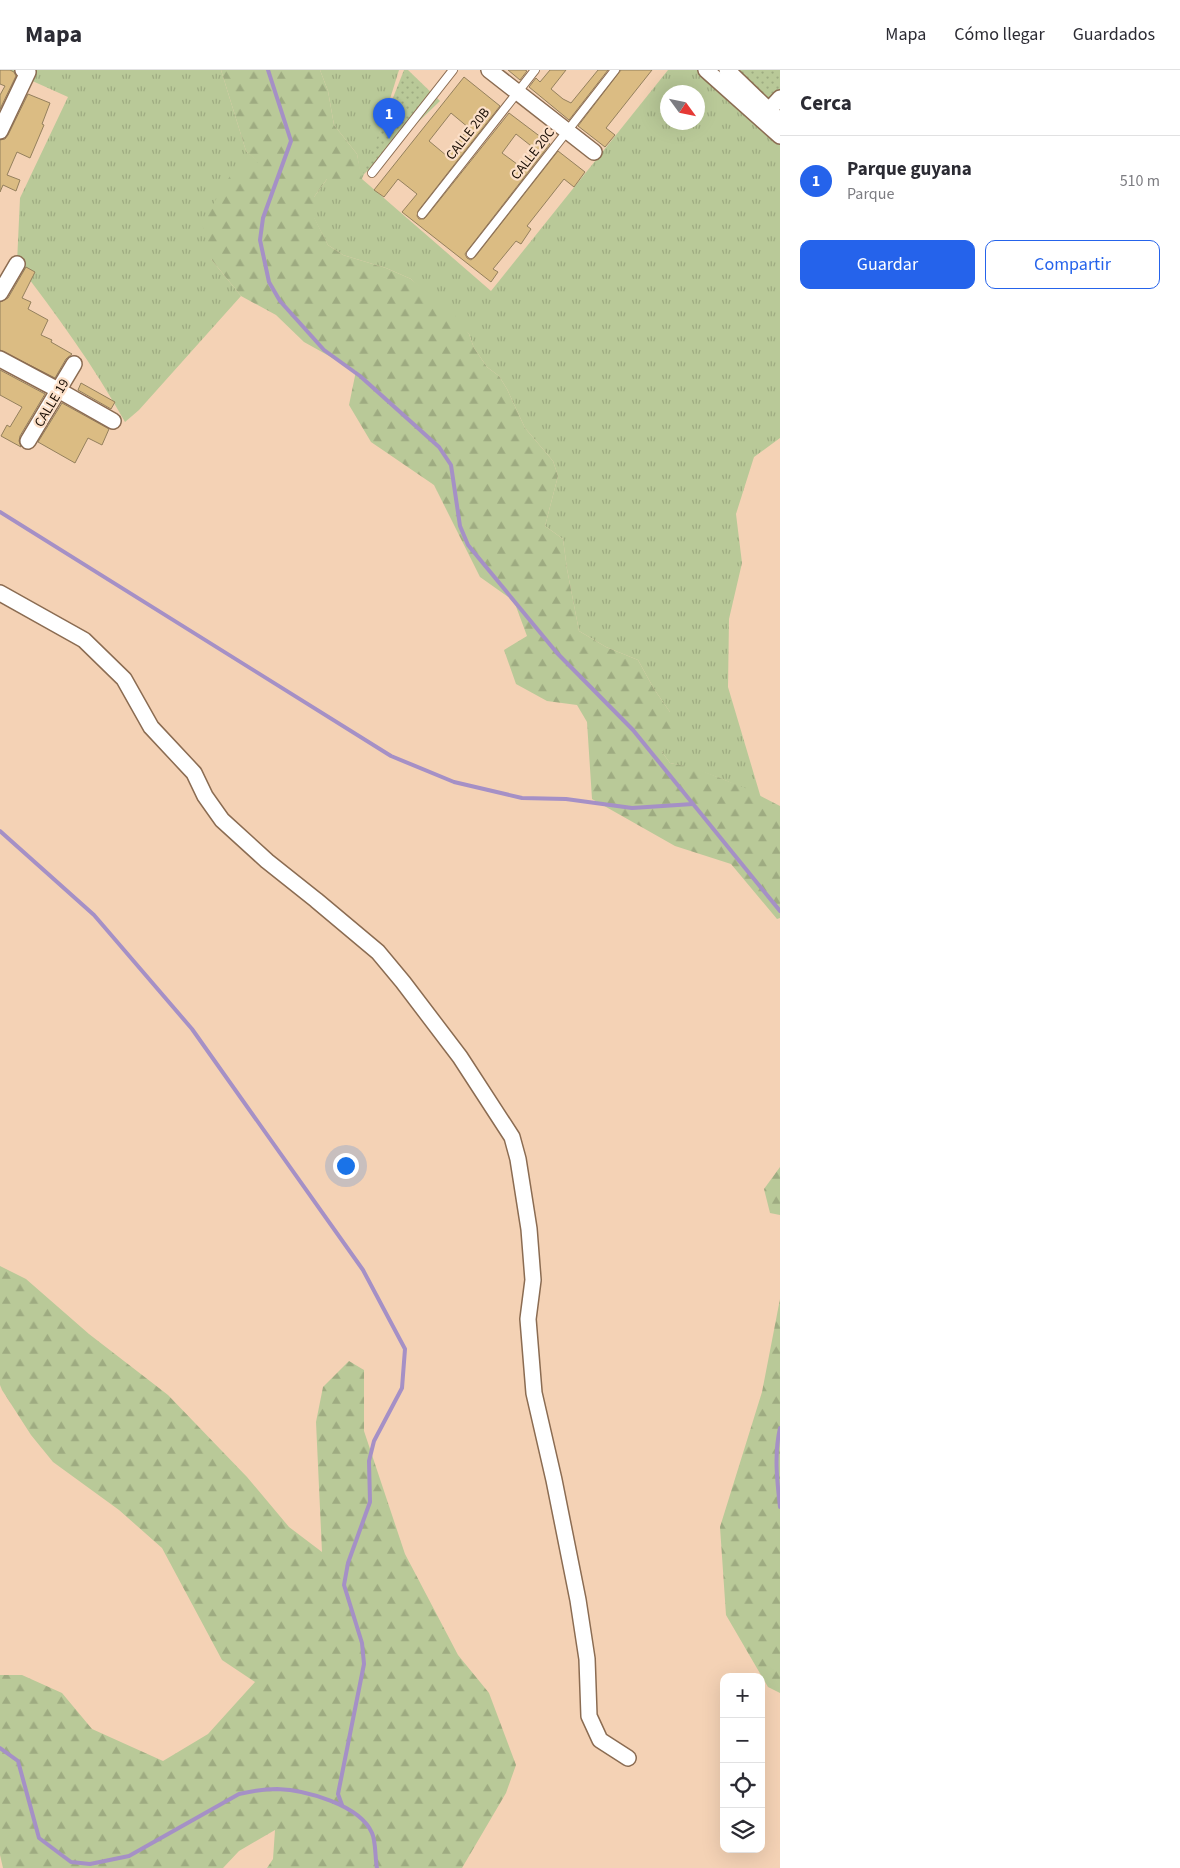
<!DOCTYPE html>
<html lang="es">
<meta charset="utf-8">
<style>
body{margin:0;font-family:"Source Sans 3",sans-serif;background:#f7f7f7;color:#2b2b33}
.controls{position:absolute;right:15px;bottom:15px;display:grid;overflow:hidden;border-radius:10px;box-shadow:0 5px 20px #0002}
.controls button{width:45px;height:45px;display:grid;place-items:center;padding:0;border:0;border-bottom:1px solid #e1e1e2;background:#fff;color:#2b2b33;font:25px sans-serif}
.compass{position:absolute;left:660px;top:15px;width:45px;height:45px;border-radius:50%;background:#fff;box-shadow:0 5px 20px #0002;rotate:123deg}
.you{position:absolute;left:345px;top:1095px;width:18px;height:18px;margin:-12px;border:4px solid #fff;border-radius:50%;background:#1a73e8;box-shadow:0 0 0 8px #1a73e833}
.badge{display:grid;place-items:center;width:32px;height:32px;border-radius:50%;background:#2563eb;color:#fff;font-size:16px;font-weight:700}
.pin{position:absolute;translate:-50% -41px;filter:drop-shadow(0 1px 2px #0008)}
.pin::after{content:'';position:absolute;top:26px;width:18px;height:15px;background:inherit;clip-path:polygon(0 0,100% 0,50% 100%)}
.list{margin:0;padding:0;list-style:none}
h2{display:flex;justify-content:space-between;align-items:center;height:65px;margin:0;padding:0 20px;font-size:21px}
h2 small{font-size:16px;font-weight:400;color:#7c7c81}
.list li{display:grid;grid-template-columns:32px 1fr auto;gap:15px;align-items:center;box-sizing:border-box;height:90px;padding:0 20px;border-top:1px solid #e1e1e2}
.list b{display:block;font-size:19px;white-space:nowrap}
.list p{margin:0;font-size:16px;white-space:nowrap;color:#7c7c81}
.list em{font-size:16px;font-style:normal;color:#7c7c81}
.actions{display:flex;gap:10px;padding:15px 20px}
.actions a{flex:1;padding:11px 0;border:1px solid #2563eb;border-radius:10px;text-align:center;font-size:18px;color:#2563eb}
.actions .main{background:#2563eb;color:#fff}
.icon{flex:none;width:28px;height:28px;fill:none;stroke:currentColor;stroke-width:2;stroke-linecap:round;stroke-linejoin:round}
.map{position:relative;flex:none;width:780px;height:1798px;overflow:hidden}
header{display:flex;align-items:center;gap:30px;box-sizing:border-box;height:70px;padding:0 25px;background:#fff;border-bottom:1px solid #e1e1e2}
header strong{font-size:24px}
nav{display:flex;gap:28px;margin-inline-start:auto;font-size:18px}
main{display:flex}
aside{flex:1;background:#fff}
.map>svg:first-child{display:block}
.grass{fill:url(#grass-tufts);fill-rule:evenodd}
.forest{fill:url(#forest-firs)}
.park{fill:url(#park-dots)}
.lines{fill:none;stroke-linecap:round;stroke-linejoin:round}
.stream{stroke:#a590c6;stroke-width:4}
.building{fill:#dbbc83;stroke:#94805d;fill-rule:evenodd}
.lane-casing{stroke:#8b6c52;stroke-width:10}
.street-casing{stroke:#8b6c52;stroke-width:18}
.lane{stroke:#fff;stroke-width:8}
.street{stroke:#fff;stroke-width:15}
.labels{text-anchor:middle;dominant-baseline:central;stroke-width:4.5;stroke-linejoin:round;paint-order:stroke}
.street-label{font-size:14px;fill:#190d04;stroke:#fce0c9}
</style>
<header>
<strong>Mapa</strong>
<nav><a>Mapa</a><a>Cómo llegar</a><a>Guardados</a></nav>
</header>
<main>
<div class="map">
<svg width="780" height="1798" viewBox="0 0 780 1798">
<defs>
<pattern id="grass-tufts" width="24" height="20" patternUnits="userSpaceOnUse" patternTransform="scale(1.25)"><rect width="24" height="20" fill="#b9c998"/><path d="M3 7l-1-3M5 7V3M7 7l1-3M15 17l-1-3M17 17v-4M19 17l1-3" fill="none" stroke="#9eab81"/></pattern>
<pattern id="forest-firs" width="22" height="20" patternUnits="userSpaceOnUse" patternTransform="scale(1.25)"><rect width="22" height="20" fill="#b9c998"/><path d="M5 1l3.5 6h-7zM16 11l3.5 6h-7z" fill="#9eab81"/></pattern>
<pattern id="park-dots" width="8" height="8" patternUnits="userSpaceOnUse" patternTransform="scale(1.25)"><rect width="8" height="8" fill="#b9c998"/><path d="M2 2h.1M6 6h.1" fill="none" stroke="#9eab81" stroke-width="1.8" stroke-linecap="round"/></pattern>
</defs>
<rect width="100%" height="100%" fill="#f4d2b5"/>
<!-- grass -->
<g class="grass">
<path d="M8,0h213l25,81 13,11 -48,97 30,37 -102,114 -14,12c-31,-56 -69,-108 -108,-159l3,-65 48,-101z"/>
<path d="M320,0h79l-23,74 -14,35 129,112 177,-221h41l71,62v306l-26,19 -18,57 6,49 -13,56 -1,68 33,111c-25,-15 -61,-29 -91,-35l-8,-11 8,-40 -16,-23 -16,-29 -32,-13 -27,-16 -12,-62 -4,-30 -18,-13 13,-50 -5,-15 -28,-33 -18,-39 -8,-13 -12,-9 -13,-19 -5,-14 -58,-55 -25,-11 -43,-13 -15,-10 -14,-27v-21l13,-18h34l-4,-25 -23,-29 -6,-34zM668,22h30v30h-30z"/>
</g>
<!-- forest -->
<g class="forest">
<path d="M221,0h99l8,21 6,34 23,29 5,25h-35l-13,18v20l14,28 15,10 43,13 25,11 43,35 15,20 5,14 13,19 12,9 8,13 18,39 28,33 5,15 -13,50 18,13 4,30 12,62 27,16 32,13 16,29 16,23 6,17 -14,23 8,11 25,5 50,20 35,18v112l-3,1 -46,-55 -56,-18 -83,-47 -5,-77 -10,-17 -30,-4 -31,-17 -12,-34 23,-14 -13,-35 -34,-24 -46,-92 -63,-43 -22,-37 7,-34 -52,-29 -28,-27 -35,-19 -30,-37 -9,-36 28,-47 28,-14 -12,-11z"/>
<path d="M780,1097v48l-10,-2 -6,-24z"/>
<path d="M0,1196l26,13 63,55 79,61 79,82 42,50 33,25 -6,-130 7,-35 26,-26 15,9v61l41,123 53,101 31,38 27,72 -10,28 -44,75h-195l6,-9 2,-29 -36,21 -16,17h-220l-3,-13v-180h22l40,18 30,36 71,32 45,-27 47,-52 -33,-22 -60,-112 -43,-38 -66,-48 -22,-27 -29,-45 -2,-5z"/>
<path d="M780,1229v394l-12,-6 -42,-72 -6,-88 42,-135z"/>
</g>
<!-- park -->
<g class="park">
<path d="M404,0h4l32,31 -78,75z"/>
<path d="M709,0h71v64z"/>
</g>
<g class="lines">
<!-- stream -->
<g class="stream">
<path d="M268,0l23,71 -28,77 -3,22 9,42 11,19 44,49 36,26 79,71 12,18 9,61 8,19 89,108 76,77 147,181"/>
<path d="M0,442l391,244 63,26 68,16 44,1 66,9 61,-4"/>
<path d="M0,761l94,84 98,114 171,241 42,79 -3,39 -28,53 -5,20 1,41 -22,61 -4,22 18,58 2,21 -26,130 4,11"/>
<path d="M780,1358c-6,26 -3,53 0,79"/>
<path d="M0,1678l18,13 21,77 32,24 19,2 39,-8 110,-62c13,-3 25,-5 38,-5 29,1 83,16 95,44 4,8 3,26 5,35"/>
</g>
</g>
<!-- building -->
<g class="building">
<path d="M0,0h10l4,2 2,4 -16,33v-14l5,-9 -5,-2z"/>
<path d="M508,0h17l2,1 -7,9z"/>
<path d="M550,0h16l-15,19 12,10 8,4 27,-33h10l-39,50 -40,-33 7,-9 4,4z"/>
<path d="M621,0h31l-46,58 9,7 -10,12 -27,-21z"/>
<path d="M464,7l36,29 -82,105 -1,5 2,3h5l2,-2 83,-104 41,31 -83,107 -2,3 2,4 4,2 4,-3 83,-106 27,21 -11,15 -10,-8 -37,47 4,3 -10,15 -5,-3 -23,28 5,3 -7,10 -89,-70 15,-18 -19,-15 -14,18 -10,-7zM451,43l18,15 -22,28 -18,-15zM516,64l19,15 -14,18 -19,-14z"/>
<path d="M28,24l22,9 -8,21 2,1 -14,33 -13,-6 -10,23 13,5 -4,11 -13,-6 -3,7v-52l5,-1 3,-4z"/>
<path d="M26,197l9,5 -13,26 9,4 -3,7 20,11 -7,15 11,5 -1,2 21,12 -6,5 -11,19 -55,-28v-48l8,-4z"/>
<path d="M0,300l45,24 -25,42 -1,5 2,6 -20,-11 6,-11 3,2 12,-20 -22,-12z"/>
<path d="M81,313l34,19 -4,7 -33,-19z"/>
<path d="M62,333l47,26 -7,16 -14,-7 -13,25 -37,-21z"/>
</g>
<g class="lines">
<defs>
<g id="lane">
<path d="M372,103l81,-103"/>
<path d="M422,144l113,-144"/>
<path d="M471,184l144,-184"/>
</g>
<g id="street">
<path d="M489,0l105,82"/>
<path d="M706,0l74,66"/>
<path d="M727,0l53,51"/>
<path d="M769,40l11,-12"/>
<path d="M0,61l28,-59 -5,-2"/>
<path d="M0,223l17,-29"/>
<path d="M0,289l60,32 53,30"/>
<path d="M28,371l46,-77"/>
<path d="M0,523l84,47 40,39 27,48 43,46 11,23 17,24 45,41 49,39 62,52 25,30 57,75 52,80 6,22 11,70 4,51 -5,39 6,74 20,87 24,120 9,59 2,57 11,24 28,18"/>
</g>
</defs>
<!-- lane casing -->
<use href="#lane" class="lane-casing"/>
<!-- street casing -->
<use href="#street" class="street-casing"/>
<!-- lane -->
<use href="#lane" class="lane"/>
<!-- street -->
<use href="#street" class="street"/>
</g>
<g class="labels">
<!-- street labels -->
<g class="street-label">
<text transform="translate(468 64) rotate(-52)">CALLE 20B</text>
<text transform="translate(533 84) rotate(-52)">CALLE 20C</text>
<text transform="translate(52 333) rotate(-59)">CALLE 19</text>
</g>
</g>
</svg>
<div class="controls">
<button>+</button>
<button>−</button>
<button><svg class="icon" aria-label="locate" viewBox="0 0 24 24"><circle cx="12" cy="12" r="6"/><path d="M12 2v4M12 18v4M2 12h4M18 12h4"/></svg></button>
<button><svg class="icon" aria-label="layers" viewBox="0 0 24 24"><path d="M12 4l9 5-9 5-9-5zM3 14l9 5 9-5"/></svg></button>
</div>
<svg class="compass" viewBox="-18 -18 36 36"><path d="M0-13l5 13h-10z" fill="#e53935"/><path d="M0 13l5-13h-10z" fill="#7c7c81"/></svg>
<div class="you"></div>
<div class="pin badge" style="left:389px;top:69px">1</div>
</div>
<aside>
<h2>Cerca<small></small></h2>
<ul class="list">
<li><span class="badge">1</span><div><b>Parque guyana</b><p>Parque</p></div><em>510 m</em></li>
</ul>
<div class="actions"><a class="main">Guardar</a><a>Compartir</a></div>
</aside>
</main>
